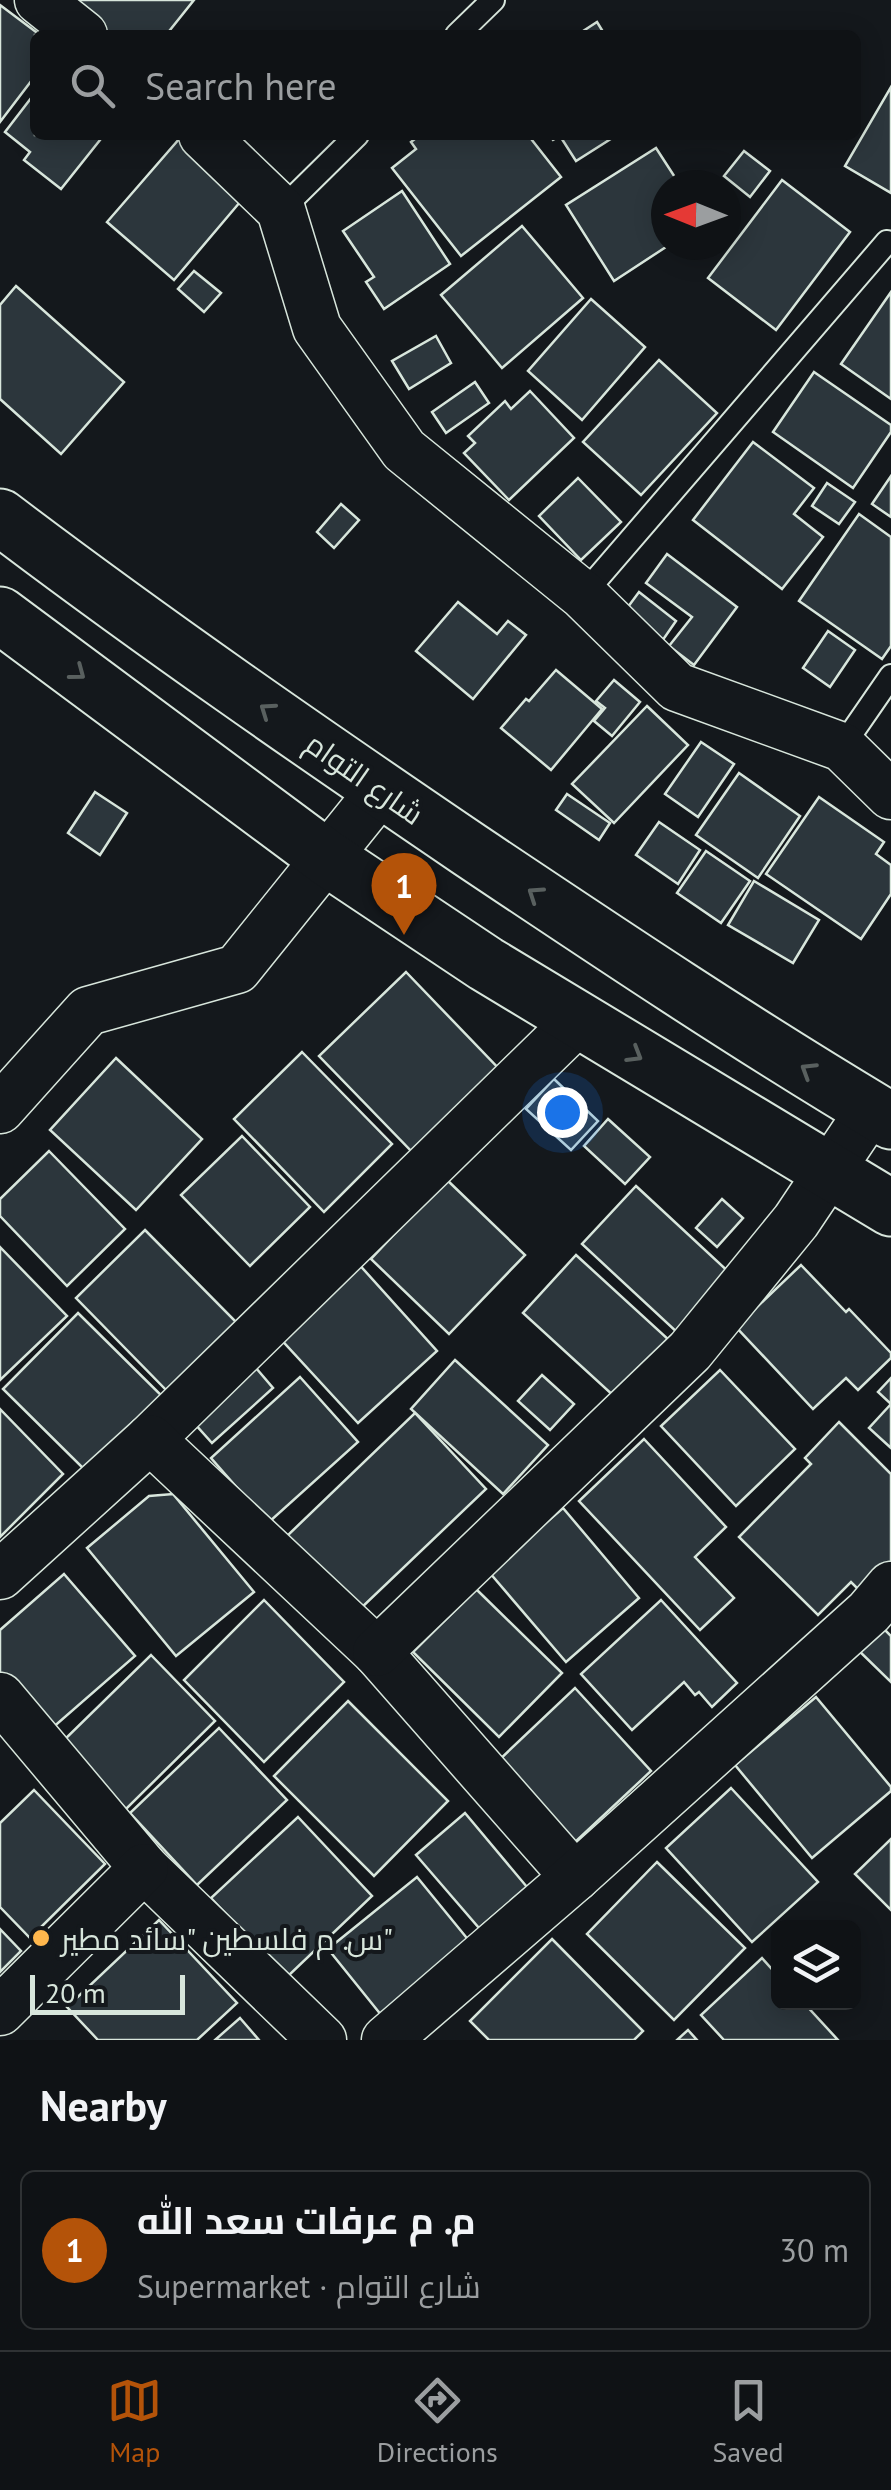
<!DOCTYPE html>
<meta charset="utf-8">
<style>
body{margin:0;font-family:"PT Sans",Cairo,sans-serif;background:#181b1e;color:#f1f3f6}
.controls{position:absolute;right:30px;bottom:30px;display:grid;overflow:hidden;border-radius:15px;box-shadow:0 5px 25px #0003}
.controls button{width:90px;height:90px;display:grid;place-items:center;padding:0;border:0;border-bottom:2px solid #2f3234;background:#0f1215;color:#f1f3f6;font:50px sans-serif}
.compass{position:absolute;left:651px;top:170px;width:90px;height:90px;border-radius:50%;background:#0f1215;box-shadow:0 5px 25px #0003;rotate:271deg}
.scale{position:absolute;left:30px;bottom:25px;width:155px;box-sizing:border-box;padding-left:10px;border:5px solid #d8e6dc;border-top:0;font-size:28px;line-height:35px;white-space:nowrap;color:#d8e6dc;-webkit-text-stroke:8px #14181c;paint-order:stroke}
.you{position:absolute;left:562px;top:1112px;width:35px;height:35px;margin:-25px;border:8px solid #fff;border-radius:50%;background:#1a73e8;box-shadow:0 0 0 15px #1a73e833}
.badge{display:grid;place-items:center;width:65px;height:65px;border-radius:50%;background:#b45309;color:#fff;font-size:32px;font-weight:700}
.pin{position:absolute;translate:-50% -82px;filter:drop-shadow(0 2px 5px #0008)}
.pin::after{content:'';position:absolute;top:52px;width:35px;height:30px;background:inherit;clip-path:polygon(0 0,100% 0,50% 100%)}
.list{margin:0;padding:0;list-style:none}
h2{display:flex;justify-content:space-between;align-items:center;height:130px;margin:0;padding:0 40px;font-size:42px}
h2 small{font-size:32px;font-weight:400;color:#9b9ea0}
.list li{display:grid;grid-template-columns:65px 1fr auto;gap:30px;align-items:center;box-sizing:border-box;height:160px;margin:0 20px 20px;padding:0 20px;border:2px solid #2f3234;border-radius:15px}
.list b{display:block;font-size:38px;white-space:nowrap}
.list p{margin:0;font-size:32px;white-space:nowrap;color:#9b9ea0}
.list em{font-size:32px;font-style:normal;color:#9b9ea0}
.icon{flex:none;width:55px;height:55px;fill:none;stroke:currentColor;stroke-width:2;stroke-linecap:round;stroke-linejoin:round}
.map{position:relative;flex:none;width:891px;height:2040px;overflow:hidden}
.search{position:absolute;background:#0f1215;box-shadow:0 5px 25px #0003;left:30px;right:30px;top:30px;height:110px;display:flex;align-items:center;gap:25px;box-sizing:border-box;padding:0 35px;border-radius:15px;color:#9b9ea0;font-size:38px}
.sheet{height:310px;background:#0f1215}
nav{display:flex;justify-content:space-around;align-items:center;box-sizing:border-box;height:140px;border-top:2px solid #2f3234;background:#0f1215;font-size:28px;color:#9b9ea0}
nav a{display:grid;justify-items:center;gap:5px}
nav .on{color:#b45309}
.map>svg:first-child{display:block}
.building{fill:#2c363c;stroke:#d8e6dc;stroke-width:2.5}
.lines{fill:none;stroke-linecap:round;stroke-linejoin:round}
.lane-casing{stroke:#d8e6dc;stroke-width:26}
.street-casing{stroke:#d8e6dc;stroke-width:51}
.secondary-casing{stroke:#d8e6dc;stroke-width:59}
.lane{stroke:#14181c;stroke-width:22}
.street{stroke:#14181c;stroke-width:48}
.secondary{stroke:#14181c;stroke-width:55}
.oneway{stroke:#59605f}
.poi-dot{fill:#ffb74d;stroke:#14181c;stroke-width:4}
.labels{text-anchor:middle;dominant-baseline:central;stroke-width:8;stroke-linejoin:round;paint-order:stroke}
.street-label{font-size:30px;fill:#d8e6dc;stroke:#14181c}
.poi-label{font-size:30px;fill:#d8e6dc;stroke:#14181c;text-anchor:start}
</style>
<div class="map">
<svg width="891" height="2040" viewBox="0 0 891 2040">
<rect width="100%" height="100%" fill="#14181c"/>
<!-- building -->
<g class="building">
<path d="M66,0h128l-28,35h-61z"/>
<path d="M0,5l40,30h-5v41l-35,46z"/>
<path d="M597,22l8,13h-28z"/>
<path d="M891,87v106l-46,-27z"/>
<path d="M35,93v42h69l-43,54 -37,-29 6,-8 -25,-20z"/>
<path d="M420,135h108l33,42 -100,79 -69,-88 24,-19 -5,-7z"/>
<path d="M549,135h68l-41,26 -16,-25 -7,4z"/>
<path d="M180,138l66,57 -72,85 -67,-58z"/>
<path d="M656,148l24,37h-14v60h3l-55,36 -48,-76z"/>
<path d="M744,151l26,20 -20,26 -26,-21z"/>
<path d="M782,180l68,52 -74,98 -68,-52z"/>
<path d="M402,191l48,73 -66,45 -18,-27 8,-5 -31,-46z"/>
<path d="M522,226l61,72 -81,70 -61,-73z"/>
<path d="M194,271l27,22 -17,19 -26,-23z"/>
<path d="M16,286l108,96 -63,72 -61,-55v-94z"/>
<path d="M891,292v107l-50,-35z"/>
<path d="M591,299l54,48 -63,73 -54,-49z"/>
<path d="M436,336l15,27 -42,26 -17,-28z"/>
<path d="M659,360l58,53 -76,82 -58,-53z"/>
<path d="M814,372l77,53v7l-38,56 -80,-56z"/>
<path d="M475,382l14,21 -43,30 -14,-21z"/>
<path d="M530,391l44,47 -65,62 -45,-47 11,-10 -7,-7 37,-35 6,8z"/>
<path d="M753,442l61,46 -20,26 29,23 -41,52 -89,-69z"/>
<path d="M891,476v41l-19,-13z"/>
<path d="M578,478l43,44 -40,38 -42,-44z"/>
<path d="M827,483l28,19 -16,22 -27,-18z"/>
<path d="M341,504l18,16 -25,28 -17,-16z"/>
<path d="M859,514l32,23v109l-9,13 -83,-58z"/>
<path d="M667,554l70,53 -43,58 -25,-19 23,-29 -46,-34z"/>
<path d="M639,592l37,29 -16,23 -38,-29z"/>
<path d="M458,602l39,32 11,-13 18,14 -53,64 -57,-48z"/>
<path d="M828,631l27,19 -25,37 -27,-19z"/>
<path d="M556,670l46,39 -51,61 -50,-42 25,-29 3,2z"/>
<path d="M614,680l26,22 -28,34 -18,-15 11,-13 -9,-7z"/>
<path d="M647,706l41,39 -74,78 -42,-39z"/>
<path d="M701,742l33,22 -36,53 -33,-23z"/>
<path d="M739,773l61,43 -42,62 -62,-43z"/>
<path d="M95,792l32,21 -27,42 -32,-22z"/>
<path d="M567,794l43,29 -11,17 -43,-30z"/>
<path d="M819,797l65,45 -8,12 15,11v29l-30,45 -95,-65z"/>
<path d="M659,822l41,28 -22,34 -42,-29z"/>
<path d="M706,851l44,30 -29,42 -44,-30z"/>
<path d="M754,881l65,39 -26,43 -65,-38z"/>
<path d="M406,972l97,101 -86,84 -98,-101z"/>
<path d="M302,1052l90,92 -68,68 -90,-93z"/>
<path d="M116,1058l86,81 -66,71 -86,-80z"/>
<path d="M554,1079l44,42 -27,29 -45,-41z"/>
<path d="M608,1119l42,38 -25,27 -41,-38z"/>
<path d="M242,1136l68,71 -60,59 -69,-71z"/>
<path d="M49,1151l76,78 -58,57 -67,-70v-17z"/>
<path d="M446,1179l79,76 -76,79 -78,-75z"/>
<path d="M636,1186l97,90 -53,59 -98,-91z"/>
<path d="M722,1199l21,19 -26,29 -21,-19z"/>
<path d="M145,1230l95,96 -69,69 -95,-97z"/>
<path d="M0,1247l67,69 -67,64z"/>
<path d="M576,1255l93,85 -53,58 -93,-85z"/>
<path d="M356,1261l81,90 -79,72 -81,-88z"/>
<path d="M801,1265l45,47 3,-3 42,44v5l-33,32 -12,-12 -33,31 -77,-82z"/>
<path d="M78,1313l91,90 -75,76 -91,-90z"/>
<path d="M455,1360l93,85 -45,49 -92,-85z"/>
<path d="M256,1368l17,20 -61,55 -17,-19z"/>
<path d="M720,1370l75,79 -59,57 -75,-80z"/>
<path d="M542,1375l32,29 -24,26 -32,-29z"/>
<path d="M300,1377l58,65 -90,81 -57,-65z"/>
<path d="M891,1378v26l-13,-12z"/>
<path d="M891,1404v44l-22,-20z"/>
<path d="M0,1409l63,65 -63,63z"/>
<path d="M415,1413l71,76 -128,122 -71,-75z"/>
<path d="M839,1422l52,52v90l-29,29 -11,-11 -33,33 -79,-78 72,-73 -6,-6z"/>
<path d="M644,1439l82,88 -31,30 39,41 -34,32 -121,-129z"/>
<path d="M173,1494l81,98 -78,64 -89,-108 62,-52z"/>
<path d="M563,1508l76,90 -73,64 -77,-90z"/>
<path d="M64,1574l71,82 -85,74 -50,-57v-43z"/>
<path d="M476,1589l86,84 -63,64 -86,-85z"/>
<path d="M264,1600l80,82 -80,80 -80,-82z"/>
<path d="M661,1600l76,83 -25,24 -13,-15 -4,3 -11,-13 -52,48 -51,-56z"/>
<path d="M879,1624l12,12v46l-35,-34z"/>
<path d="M151,1655l64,66 -89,88 -64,-67z"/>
<path d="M575,1688l76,83 -78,73 -76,-82z"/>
<path d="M816,1697l75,90v4l-79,67 -77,-93z"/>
<path d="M348,1701l100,100 -74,75 -100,-100z"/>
<path d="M219,1728l68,72 -90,85 -67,-72z"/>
<path d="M731,1788l87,94 -66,60 -86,-94z"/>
<path d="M34,1790l71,74 -75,74 -30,-31v-84z"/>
<path d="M465,1813l62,74 -48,41 -63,-73z"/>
<path d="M298,1817l74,79 -86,82 -75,-80z"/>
<path d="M891,1839v71l-36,-36z"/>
<path d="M657,1862l88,86 -71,72 -87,-86z"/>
<path d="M417,1877l58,71 -89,73 -58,-72z"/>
<path d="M159,1920l78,83 -40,37h-99l-31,-33z"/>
<path d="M0,1929l21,22 -21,21z"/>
<path d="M552,1939l91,92 -9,9h-145l-19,-19z"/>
<path d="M762,1958l16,18v26h25l35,38h-114l-23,-25z"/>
<path d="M240,2018l19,22h-44z"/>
<path d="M688,2030l9,10h-20z"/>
</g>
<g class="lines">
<defs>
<g id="lane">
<path d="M457,35l36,-35"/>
<path d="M281,210l76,-75"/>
<path d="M583,595l304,-353"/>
<path d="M842,747l49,-71"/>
</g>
<g id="street">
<path d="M39,0l44,35"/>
<path d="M203,135l78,75 36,118 87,122 179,145 94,92 165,60 49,48"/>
<path d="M0,1109l88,-98 149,-42 144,-179"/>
<path d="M150,1439l428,-418"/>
<path d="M0,1575l150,-136 227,213 198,225"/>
<path d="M377,1652l313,-301 106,-130 75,-112"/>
<path d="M0,1697l144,171 178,172"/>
<path d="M0,2011l144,-143"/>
<path d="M386,2040l189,-163 294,-265 22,-26"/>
</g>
<g id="secondary">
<path d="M0,517c153,116 311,225 470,333 139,93 278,186 421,271"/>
<path d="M0,615l327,243 159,106 405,244"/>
</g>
</defs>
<!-- lane casing -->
<use href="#lane" class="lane-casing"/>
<!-- street casing -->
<use href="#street" class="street-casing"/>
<!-- secondary casing -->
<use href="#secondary" class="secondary-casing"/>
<!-- lane -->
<use href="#lane" class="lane"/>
<!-- street -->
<use href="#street" class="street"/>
<!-- secondary -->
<use href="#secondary" class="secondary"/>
</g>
<!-- one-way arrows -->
<defs><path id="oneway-chevron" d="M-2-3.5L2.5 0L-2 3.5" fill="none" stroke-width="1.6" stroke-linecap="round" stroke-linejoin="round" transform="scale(2.5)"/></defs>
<g class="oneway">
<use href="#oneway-chevron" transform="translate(78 673) rotate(37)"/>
<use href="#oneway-chevron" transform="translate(267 710) rotate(-145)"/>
<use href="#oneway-chevron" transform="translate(535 894) rotate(-146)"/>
<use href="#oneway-chevron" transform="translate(635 1055) rotate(31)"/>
<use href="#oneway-chevron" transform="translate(808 1070) rotate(-148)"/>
</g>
<!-- markers -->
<circle class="poi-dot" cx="41" cy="1938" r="10"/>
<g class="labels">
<!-- street labels -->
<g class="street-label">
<text transform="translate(365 778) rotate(35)">شارع التوام</text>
</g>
<!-- poi labels -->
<g class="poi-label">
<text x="61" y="1938">س. م فلسطين "سائد مطير"</text>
</g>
</g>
</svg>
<div class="controls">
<button><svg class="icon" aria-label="layers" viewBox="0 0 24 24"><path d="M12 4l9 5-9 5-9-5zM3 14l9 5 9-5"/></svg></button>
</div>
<svg class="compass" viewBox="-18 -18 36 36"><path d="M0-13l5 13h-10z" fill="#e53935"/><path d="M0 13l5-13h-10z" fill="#9b9ea0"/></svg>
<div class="scale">20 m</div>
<div class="you"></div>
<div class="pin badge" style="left:404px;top:935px">1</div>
<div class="search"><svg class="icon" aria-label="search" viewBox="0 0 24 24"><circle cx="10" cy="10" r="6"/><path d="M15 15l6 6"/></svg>Search here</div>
</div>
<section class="sheet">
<h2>Nearby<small></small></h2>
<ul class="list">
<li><span class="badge">1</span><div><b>م. م عرفات سعد الله</b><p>Supermarket · شارع التوام</p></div><em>30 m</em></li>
</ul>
</section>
<nav>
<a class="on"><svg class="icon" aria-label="map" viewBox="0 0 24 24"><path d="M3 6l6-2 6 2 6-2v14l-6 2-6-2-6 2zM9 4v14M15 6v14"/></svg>Map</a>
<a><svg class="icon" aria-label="directions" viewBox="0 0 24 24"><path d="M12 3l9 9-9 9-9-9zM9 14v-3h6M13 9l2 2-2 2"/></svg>Directions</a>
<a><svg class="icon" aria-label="saved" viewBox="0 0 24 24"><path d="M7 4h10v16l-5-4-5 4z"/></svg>Saved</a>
</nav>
